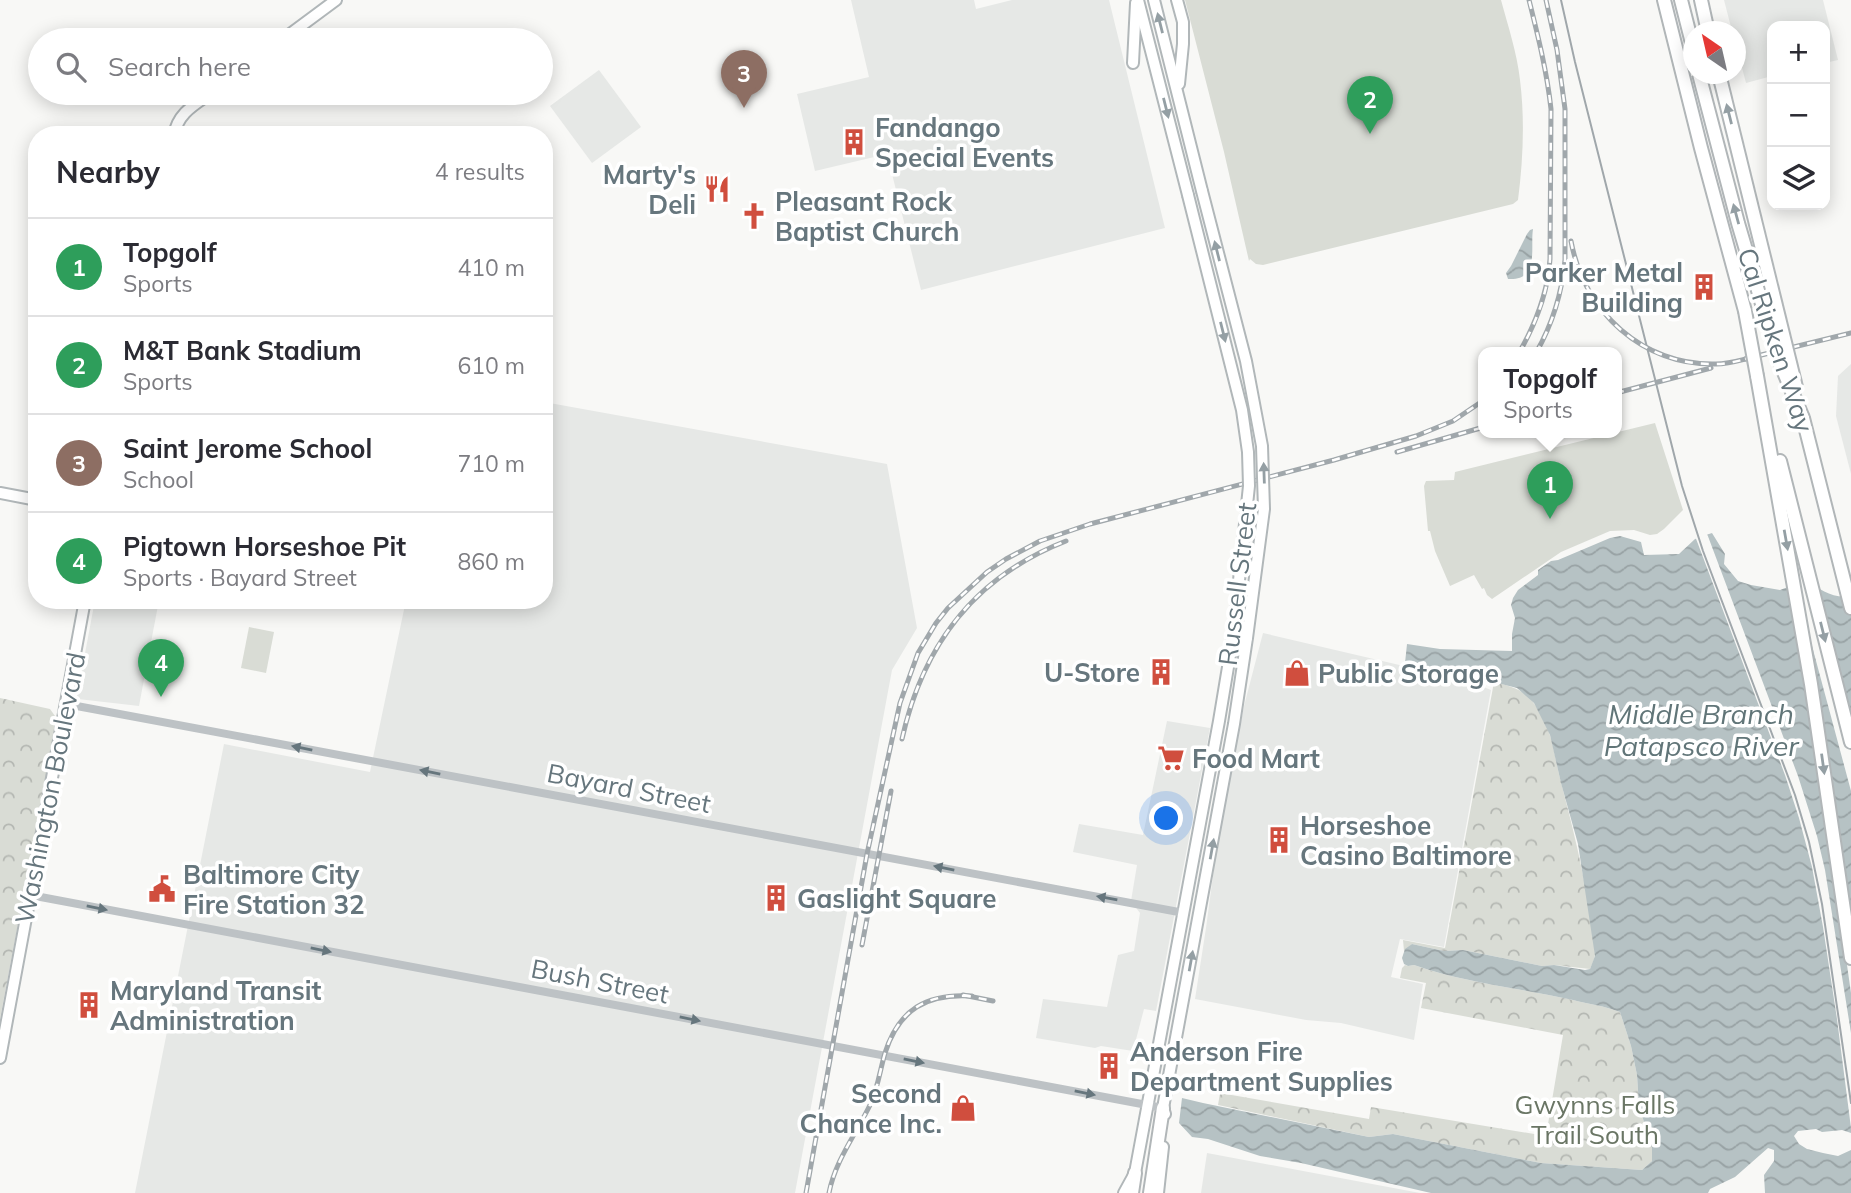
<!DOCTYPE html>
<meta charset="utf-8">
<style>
body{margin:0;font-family:Mulish,sans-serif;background:#f2f2f3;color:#2b2b33}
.controls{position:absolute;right:21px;top:21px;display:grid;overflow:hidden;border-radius:14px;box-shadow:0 4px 18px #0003}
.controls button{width:63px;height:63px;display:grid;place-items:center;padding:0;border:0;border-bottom:2px solid #e1e1e2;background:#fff;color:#2b2b33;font:35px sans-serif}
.compass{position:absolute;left:1683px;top:21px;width:63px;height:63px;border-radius:50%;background:#fff;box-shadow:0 4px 18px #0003;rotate:326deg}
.you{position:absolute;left:1167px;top:819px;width:24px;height:24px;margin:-18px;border:5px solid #fff;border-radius:50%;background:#1a73e8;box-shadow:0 0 0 10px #1a73e833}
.badge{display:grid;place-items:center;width:46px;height:46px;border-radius:50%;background:#0b8043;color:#fff;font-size:23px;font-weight:700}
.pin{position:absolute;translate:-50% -58px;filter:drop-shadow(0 2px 4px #0008)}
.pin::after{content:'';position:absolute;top:37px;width:24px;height:21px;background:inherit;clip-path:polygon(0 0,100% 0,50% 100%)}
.popup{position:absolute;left:1478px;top:347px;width:144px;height:91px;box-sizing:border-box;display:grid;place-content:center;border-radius:14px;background:#fff;filter:drop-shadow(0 2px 5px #0005);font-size:23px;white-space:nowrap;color:#7c7c81}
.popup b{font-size:26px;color:#2b2b33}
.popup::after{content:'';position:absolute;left:50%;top:100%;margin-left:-14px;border:14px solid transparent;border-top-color:#fff}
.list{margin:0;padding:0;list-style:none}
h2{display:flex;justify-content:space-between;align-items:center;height:91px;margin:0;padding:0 28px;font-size:30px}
h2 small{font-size:23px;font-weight:400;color:#7c7c81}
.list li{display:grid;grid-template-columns:46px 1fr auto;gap:21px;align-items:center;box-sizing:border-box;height:98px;padding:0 28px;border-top:2px solid #e1e1e2}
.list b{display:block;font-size:26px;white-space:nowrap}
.list p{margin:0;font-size:23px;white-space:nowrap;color:#7c7c81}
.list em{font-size:23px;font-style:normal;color:#7c7c81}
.icon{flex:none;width:38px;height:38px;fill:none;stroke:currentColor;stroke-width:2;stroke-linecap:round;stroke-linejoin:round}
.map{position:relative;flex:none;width:1851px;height:1193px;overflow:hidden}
.search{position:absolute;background:#fff;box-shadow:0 4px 18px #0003;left:28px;top:28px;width:525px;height:77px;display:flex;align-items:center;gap:18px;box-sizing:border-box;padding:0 24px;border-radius:38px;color:#7c7c81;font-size:26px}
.panel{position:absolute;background:#fff;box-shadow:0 4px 18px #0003;left:28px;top:126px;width:525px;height:483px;border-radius:28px}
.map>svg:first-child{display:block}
.built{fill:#e6e8e6}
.park{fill:url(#park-crowns)}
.garden{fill:#d9dcd5}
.water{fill:url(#water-waves)}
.pier{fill:#f8f8f6}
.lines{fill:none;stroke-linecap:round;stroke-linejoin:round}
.major-casing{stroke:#b1b7b9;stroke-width:14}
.highway-casing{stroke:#b1b6b8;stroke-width:16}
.minor{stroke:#bdc2c5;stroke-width:8}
.major{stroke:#fff;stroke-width:10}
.highway{stroke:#fff;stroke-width:12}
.tram{stroke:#a0a7ab;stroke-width:2}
.rail-casing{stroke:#a0a7ab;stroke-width:5}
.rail{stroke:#fff;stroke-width:2.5;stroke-dasharray:8;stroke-linecap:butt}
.major-bridge-casing{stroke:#b1b7b9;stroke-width:14;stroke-linecap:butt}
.highway-bridge-casing{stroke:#b1b6b8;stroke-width:16;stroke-linecap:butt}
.major-bridge{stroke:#fff;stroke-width:10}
.highway-bridge{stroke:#fff;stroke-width:12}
.oneway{fill:#949fa4}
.oneway2{fill:#66767d}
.labels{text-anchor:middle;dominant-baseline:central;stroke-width:7;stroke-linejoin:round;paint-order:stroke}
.poi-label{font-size:26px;font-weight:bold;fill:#66767d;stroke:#fff;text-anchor:start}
.street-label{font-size:26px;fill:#66767d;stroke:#fff}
.park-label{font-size:26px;fill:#6a7665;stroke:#fff}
.water-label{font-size:28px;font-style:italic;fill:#617578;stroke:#fff}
</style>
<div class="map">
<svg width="1851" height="1193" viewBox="0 0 1851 1193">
<defs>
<pattern id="park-crowns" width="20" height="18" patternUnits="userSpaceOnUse" patternTransform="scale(1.75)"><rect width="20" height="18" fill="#d9dcd5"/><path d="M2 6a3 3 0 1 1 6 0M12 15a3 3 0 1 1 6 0" fill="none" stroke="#b4b7b2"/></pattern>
<pattern id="water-waves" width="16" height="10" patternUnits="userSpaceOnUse" patternTransform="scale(1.75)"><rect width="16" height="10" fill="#b6c2c4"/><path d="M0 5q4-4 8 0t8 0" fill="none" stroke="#98a2a4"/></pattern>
</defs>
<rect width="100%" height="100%" fill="#f8f8f6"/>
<!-- built -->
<g class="built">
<path d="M851,0h123l2,9 36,-9h97l56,228 -244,62 -34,-136 -72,17 -18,-77 72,-17z"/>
<path d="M1724,0h99l15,60 -13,3v-37h-53v50l-26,7 -10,-38v-13l-4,-1z"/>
<path d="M599,70l42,57 -49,36 -42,-57z"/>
<path d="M1851,364v110l-15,-58 2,-40z"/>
<path d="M544,402l343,62 30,164 -25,42 -97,523h-660l89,-449 146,28 36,-172h138z"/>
<path d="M95,600h64l-20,106 -61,-7 -1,-3z"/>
<path d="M1263,633l145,34 40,6 43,17 -47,257 -44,-8 -9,38 32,7 -9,56 -73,-17 -35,-3 -111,-21 11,-71 10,-75 28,-147z"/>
<path d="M1167,721l43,7 -54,283 -12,-2 -11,42 -32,-5 -6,2 -59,-10 7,-39 64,8 11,-52 16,-4 6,-38 -9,-12 6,-36 -64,-13 6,-28 64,11z"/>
<path d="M1207,1153l213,40h-219z"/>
</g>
<!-- park -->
<g class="park">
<path d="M1494,682c17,4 31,8 41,23 18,23 19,53 27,81 11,43 22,86 28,131 1,12 5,25 5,37 0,5 -3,10 -5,15l-36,-4 -12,1 -79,-16 -19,1 -32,-7 -8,7 -1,-11 42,8z"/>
<path d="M0,698l50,11 5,7 1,7 -56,296z"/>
<path d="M1405,965l3,1 6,-1c51,18 106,23 159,35 15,4 32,6 47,12l11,34 6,29 2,31 13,42v13l-10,9 -101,-7 -148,-29 -24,3 -151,-32 2,-12 149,26 2,-12 175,29 17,-101 -142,-27 5,-25 -26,-5 2,-10z"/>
</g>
<!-- garden -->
<g class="garden">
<path d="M1185,0h316c7,26 16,53 19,80 5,40 3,81 -2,120l-5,4 -250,61 -7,-1 -6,-5 -1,2 -25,-109z"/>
<path d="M1655,423l28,87 -19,19 -7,5 -7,1 -16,-5 -24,1 -49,21 -69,47 -5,-4 -3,-7 -2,1 -8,-14 -24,11 -15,-35 -5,-20h-2l-4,-45 2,-5 28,-1 1,-8z"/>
<path d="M249,627l25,5 -8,41 -25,-5z"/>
</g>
<!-- water -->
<g class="water">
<path d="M1533,229c-3,19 7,52 -25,50l-2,-6 5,-7 16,-32 3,-4z"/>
<path d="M1712,533l13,21 -1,10 14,17 13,4 29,5 27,-10c13,10 26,19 44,16v537l-9,-3 -20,2 -6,-3 -18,2 -4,5 5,8 8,5 16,4 15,3 13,-6v43h-86l-1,-18 10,-14v-11l-6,-2 -33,29 -25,12 -2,4h-277l-130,-30 -41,-7 -52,-17 -16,-2 -13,-14 3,-25 21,5 166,34 24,-3 148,29 101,7 10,-9v-13l-13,-42 -2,-31 -6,-29 -11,-34c-15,-6 -32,-8 -47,-12 -53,-12 -108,-17 -159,-35l-6,1 -4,-2 -2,-6 3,-9 7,-5 32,7 19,-1 79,16 12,-1 31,5 5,-1 5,-13 -17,-112 -17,-61 -11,-48 -16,-32 -17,-15 -78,-20 -34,-5 2,-19 33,5 72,2v-17l3,-16 -4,-13 2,-7 5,-8 20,-15v-5l13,-9 7,-1 52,-22 10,-2 21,6 3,13 35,-1 16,-15z"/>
</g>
<!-- pier -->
<g class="pier">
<path d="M1706,531l92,245 19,60 8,34 26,163v95l-14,-109 -14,-92 -11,-60 -13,-49 -14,-43 -90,-239z"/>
<path d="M1807,576l11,8 33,132v75l-43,-160 43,298v64l-39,-274 -23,-136z"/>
</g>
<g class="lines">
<defs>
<g id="major">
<path d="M1138,0l50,195"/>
<path d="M1154,0l48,191"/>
<path d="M1177,0l6,22v22l-4,40"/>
<path d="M282,40l54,-40"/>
<path d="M1133,63l3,-60"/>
<path d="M174,135c4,-22 20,-30 37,-42"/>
<path d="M0,493l37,7"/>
<path d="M0,1058l85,-458"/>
<path d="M1165,1114l-2,-6 71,-384 13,-86"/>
<path d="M1124,1193l11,-20 84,-452 14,-84"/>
<path d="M1158,1193l5,-46"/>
</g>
<g id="highway">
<path d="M1664,0l37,148 44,163"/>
<path d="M1681,0l13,51"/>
<path d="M1701,0l7,32"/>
<path d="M1757,376l54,308 40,274"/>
<path d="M1803,418l48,190"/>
<path d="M1780,461l71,281"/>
<path d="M1132,1193l3,-20"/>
<path d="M1150,1193l13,-85"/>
</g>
</defs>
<!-- major casing -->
<use href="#major" class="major-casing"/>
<!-- highway casing -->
<use href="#highway" class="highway-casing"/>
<!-- minor -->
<g class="minor">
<path d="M66,704l1118,209"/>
<path d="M30,895l1133,213"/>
</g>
<!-- major -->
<use href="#major" class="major"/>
<!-- highway -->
<use href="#highway" class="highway"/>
<!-- tram -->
<path class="tram" d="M1561,0l14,62 107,424 21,65 92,244 14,47 13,62 29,199"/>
<defs>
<g id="rail">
<path d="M1571,241c13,71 72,125 145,123 13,0 25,-4 38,-7"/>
<path d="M1519,353c17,-30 29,-60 31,-94l1,-150c-4,-37 -13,-73 -22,-109"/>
<path d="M1536,353c17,-30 26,-60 29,-93v-151l-8,-59 -11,-50"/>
<path d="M1745,359l106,-26"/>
<path d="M1616,393l95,-25"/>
<path d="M1397,452l87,-25"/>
<path d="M902,739c21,-94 72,-162 164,-198"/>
<path d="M862,945l29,-154"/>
<path d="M963,995l30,6"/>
<path d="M806,1193l61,-339 33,-151 18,-50 18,-30 12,-15 39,-36 19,-13 34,-18 50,-17 244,-64 82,-24 37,-15 31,-21"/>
<path d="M829,1193c6,-32 27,-59 41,-88 8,-17 10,-35 15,-52 14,-44 42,-60 87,-57"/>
</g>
</defs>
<!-- rail casing -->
<use href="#rail" class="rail-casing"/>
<!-- rail -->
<use href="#rail" class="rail"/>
<defs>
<g id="major-bridge">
<path d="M1202,191l44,170 16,85 2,63 -17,129"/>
<path d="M1188,195l54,215 6,42 1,34 -16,151"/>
</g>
<g id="highway-bridge">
<path d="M1699,74l39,149 40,135 25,60"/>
<path d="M1719,74l77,313"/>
<path d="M1745,311l12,65"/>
</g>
</defs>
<!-- major-bridge casing -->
<use href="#major-bridge" class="major-bridge-casing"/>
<!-- highway-bridge casing -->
<use href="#highway-bridge" class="highway-bridge-casing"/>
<!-- major-bridge -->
<use href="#major-bridge" class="major-bridge"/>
<!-- highway-bridge -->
<use href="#highway-bridge" class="highway-bridge"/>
</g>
<!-- one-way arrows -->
<defs><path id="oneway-solid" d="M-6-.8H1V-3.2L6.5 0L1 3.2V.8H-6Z" transform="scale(1.75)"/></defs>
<g class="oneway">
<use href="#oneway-solid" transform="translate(1160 23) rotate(-104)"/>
<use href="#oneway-solid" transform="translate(1166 108) rotate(76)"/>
<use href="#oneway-solid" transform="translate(1729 114) rotate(-104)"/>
<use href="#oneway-solid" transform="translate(1736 214) rotate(-105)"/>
<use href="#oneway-solid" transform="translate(1217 251) rotate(-104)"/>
<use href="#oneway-solid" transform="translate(1223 332) rotate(76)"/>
<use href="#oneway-solid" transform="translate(1264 473) rotate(-92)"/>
<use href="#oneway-solid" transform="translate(1786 540) rotate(80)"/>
<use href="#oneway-solid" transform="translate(1823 632) rotate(76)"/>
<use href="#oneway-solid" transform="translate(1823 764) rotate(82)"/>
<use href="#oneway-solid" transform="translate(1212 849) rotate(-80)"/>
<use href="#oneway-solid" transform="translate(1191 961) rotate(-80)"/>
</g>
<g class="oneway2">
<use href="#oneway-solid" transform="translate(302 748) rotate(-169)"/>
<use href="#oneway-solid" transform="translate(430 772) rotate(-169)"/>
<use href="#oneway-solid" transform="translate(944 868) rotate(-169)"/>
<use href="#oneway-solid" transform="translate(1107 898) rotate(-170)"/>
<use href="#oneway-solid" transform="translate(97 908) rotate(11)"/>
<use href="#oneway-solid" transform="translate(321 950) rotate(11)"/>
<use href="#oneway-solid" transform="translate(690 1019) rotate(11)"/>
<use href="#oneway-solid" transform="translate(914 1061) rotate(11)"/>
<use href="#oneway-solid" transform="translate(1085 1093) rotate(11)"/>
</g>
<!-- icons -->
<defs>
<symbol id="building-bare" viewBox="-9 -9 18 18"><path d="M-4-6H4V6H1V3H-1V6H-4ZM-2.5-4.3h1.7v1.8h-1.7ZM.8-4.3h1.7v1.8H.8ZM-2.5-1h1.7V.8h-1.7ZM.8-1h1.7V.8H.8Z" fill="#d04e3e" stroke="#fff" stroke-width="2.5" paint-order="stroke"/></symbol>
<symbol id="restaurant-bare" viewBox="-9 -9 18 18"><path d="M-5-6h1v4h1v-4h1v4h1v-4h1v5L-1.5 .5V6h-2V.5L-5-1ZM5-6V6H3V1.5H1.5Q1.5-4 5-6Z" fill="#d04e3e" stroke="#fff" stroke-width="2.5" paint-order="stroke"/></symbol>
<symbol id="church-bare" viewBox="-9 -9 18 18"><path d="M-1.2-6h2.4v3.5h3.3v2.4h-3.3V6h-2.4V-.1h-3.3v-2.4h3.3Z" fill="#d04e3e" stroke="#fff" stroke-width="2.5" paint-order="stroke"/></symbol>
<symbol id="shop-bare" viewBox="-9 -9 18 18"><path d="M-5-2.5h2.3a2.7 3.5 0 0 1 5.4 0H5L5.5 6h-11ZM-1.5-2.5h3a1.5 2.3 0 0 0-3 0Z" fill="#d04e3e" stroke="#fff" stroke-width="2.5" paint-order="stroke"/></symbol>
<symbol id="supermarket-bare" viewBox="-9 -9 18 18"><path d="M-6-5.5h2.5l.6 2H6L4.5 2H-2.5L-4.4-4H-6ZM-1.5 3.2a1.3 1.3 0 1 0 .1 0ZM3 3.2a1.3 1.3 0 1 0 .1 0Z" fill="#d04e3e" stroke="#fff" stroke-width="2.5" paint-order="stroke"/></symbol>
<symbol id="civic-bare" viewBox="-9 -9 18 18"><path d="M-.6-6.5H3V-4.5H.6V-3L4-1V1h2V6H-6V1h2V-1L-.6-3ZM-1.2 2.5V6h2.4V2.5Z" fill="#d04e3e" stroke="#fff" stroke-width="2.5" paint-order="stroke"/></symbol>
</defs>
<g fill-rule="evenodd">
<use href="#building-bare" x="835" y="123" width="38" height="38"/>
<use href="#restaurant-bare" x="698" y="170" width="38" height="38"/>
<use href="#church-bare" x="735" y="197" width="38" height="38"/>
<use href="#building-bare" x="1685" y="268" width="38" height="38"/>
<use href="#building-bare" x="1142" y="653" width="38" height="38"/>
<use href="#shop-bare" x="1278" y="654" width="38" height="38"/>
<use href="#supermarket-bare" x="1152" y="739" width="38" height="38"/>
<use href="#building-bare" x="1260" y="821" width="38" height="38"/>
<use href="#civic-bare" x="143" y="870" width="38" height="38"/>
<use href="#building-bare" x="757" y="879" width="38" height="38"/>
<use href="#building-bare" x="70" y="986" width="38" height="38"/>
<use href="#building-bare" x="1090" y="1047" width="38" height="38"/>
<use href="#shop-bare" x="944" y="1089" width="38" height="38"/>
</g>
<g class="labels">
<!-- poi labels -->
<g class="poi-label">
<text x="875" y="127">Fandango<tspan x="875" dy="30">Special Events</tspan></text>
<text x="696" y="174" text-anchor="end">Marty's<tspan x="696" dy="30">Deli</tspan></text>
<text x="775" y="201">Pleasant Rock<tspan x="775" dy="30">Baptist Church</tspan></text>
<text x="1683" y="272" text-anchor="end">Parker Metal<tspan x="1683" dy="30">Building</tspan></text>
<text x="1140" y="672" text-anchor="end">U-Store</text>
<text x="1318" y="673">Public Storage</text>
<text x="1192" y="758">Food Mart</text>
<text x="1300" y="825">Horseshoe<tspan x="1300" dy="30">Casino Baltimore</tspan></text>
<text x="183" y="874">Baltimore City<tspan x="183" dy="30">Fire Station 32</tspan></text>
<text x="797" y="898">Gaslight Square</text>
<text x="110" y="990">Maryland Transit<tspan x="110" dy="30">Administration</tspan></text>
<text x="1130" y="1051">Anderson Fire<tspan x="1130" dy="30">Department Supplies</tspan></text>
<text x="942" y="1093" text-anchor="end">Second<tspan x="942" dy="30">Chance Inc.</tspan></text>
</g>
<!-- street labels -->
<g class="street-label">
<text transform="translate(1776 340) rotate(72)">Cal Ripken Way</text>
<text transform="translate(1237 584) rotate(-83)">Russell Street</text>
<text transform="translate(50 788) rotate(-79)">Washington Boulevard</text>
<text transform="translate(629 788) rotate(11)">Bayard Street</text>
<text transform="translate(600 981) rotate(11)">Bush Street</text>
</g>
<!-- park labels -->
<g class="park-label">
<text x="1595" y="1104">Gwynns Falls<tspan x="1595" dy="30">Trail South</tspan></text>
</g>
<!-- water labels -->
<g class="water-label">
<text x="1701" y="713">Middle Branch<tspan x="1701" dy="32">Patapsco River</tspan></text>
</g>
</g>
</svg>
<div class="controls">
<button>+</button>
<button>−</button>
<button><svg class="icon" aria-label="layers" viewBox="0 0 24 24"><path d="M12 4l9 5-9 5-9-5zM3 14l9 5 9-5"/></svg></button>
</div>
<svg class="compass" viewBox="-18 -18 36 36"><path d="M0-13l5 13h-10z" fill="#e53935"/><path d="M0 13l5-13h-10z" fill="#7c7c81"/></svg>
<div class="you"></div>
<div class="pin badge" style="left:1550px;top:519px;background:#2e9e5b">1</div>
<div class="popup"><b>Topgolf</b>Sports</div>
<div class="pin badge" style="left:1370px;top:134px;background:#2e9e5b">2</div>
<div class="pin badge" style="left:744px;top:108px;background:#8d6e63">3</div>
<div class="pin badge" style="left:161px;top:697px;background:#2e9e5b">4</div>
<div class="search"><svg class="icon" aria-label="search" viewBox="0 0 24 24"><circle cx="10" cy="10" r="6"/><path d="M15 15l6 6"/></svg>Search here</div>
<section class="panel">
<h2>Nearby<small>4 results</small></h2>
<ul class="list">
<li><span class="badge" style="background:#2e9e5b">1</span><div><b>Topgolf</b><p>Sports</p></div><em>410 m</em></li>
<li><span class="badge" style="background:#2e9e5b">2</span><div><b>M&amp;T Bank Stadium</b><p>Sports</p></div><em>610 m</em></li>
<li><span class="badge" style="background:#8d6e63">3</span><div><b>Saint Jerome School</b><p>School</p></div><em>710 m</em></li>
<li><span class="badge" style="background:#2e9e5b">4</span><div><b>Pigtown Horseshoe Pit</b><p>Sports · Bayard Street</p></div><em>860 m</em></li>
</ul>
</section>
</div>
